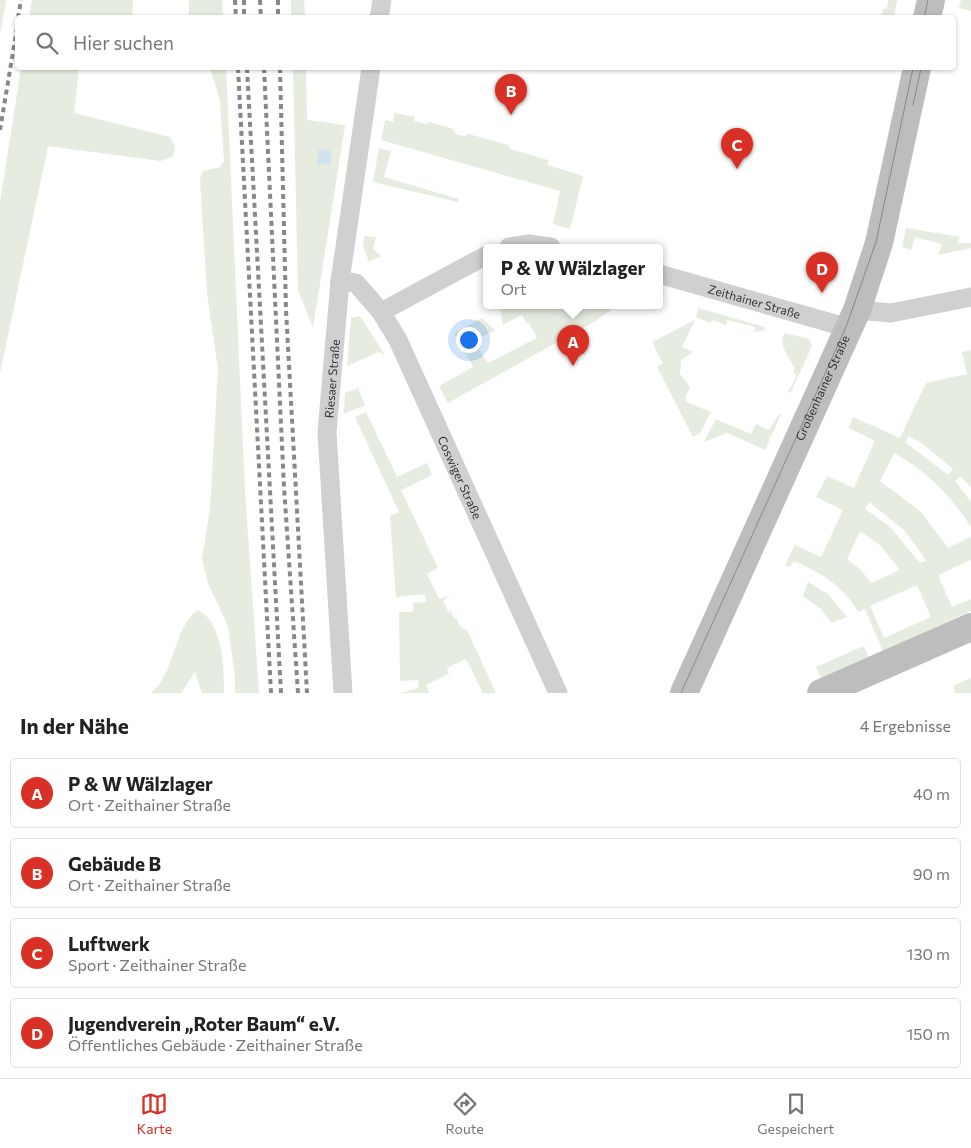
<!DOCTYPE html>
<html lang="de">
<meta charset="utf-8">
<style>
body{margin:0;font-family:Commissioner,sans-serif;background:#f2f2f2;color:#222}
.you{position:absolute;left:468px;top:339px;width:18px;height:18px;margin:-12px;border:4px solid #fff;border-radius:50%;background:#1a73e8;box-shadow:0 0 0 8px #1a73e833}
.badge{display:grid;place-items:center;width:32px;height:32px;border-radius:50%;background:#d93025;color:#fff;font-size:16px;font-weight:700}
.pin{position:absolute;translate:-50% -41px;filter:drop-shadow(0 1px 2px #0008)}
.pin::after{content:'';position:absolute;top:26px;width:18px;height:15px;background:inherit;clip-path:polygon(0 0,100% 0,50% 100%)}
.popup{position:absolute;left:483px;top:244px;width:180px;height:65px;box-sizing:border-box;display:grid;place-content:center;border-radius:5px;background:#fff;filter:drop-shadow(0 1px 4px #0005);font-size:16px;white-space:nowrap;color:#767676}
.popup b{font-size:19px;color:#222}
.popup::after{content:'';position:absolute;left:50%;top:100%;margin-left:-10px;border:10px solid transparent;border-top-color:#fff}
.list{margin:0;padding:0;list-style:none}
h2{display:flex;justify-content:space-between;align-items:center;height:65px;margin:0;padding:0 20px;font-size:21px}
h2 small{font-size:16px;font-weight:400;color:#767676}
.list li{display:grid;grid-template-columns:32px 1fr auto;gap:15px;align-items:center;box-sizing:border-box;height:70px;margin:0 10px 10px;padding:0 10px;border:1px solid #e0e0e0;border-radius:5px}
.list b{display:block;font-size:19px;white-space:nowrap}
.list p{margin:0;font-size:16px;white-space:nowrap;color:#767676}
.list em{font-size:16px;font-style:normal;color:#767676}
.icon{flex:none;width:28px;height:28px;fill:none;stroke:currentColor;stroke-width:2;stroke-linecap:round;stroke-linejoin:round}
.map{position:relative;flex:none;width:971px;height:693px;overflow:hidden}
.search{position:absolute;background:#fff;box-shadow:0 1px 4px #0004;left:15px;right:15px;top:15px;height:55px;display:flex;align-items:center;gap:12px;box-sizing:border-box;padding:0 18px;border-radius:5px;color:#767676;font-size:19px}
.sheet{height:385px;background:#fff}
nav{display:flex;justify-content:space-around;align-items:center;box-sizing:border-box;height:70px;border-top:1px solid #e0e0e0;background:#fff;font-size:14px;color:#767676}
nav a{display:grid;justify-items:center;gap:2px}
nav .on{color:#d93025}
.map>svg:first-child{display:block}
.green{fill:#e6ecdf;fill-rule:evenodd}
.water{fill:#cfe2ee}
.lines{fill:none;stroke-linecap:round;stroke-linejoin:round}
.street{stroke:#d0d0d0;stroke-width:19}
.secondary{stroke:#bdbdbd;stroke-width:28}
.tram{stroke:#888;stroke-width:1}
.rail{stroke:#888;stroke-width:4;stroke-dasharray:5 4;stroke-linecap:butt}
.labels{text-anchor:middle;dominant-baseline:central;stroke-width:5;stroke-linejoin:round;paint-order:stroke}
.street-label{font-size:12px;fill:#333;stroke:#fff}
</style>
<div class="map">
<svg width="971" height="693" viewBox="0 0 971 693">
<rect width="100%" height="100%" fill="#fff"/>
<!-- green -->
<g class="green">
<path d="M0,0h6l-6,35z"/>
<path d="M32,0h101l-1,17h-103z"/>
<path d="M189,0h33l1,17h-34z"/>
<path d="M291,0h13l1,17h-14z"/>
<path d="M888,0h9l-3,17h-12l1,-8h4z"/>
<path d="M961,0h10v11l-12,-3z"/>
<path d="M21,68h58l-5,45 96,24 5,9 -2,10 -12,5 -113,-15 -48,227v-170z"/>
<path d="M210,68h16l19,424 14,201h-24v-16l-7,-51 -20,-43 -6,-24 8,-50 8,-140 -11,-76 -7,-114 3,-8 17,-4 4,-6 -4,-61z"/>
<path d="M293,68h13l1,52 38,5 -32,203 -15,-38z"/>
<path d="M395,113l20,4 -1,4 12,3 4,-2 23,7 3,5 8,2 5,-2 39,11 2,4 38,11 -1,5 36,11 -13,53 -17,-5 7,-33 -179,-51 4,-20 8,2z"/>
<path d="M379,148l12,3 -7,26 75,22 -1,3 -85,-20z"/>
<path d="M906,228l54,9 -3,6h14v5l-33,7 4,-11 -27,-7 -4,13 -9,-3z"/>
<path d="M364,236l12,1 -3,12 8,7 -12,6 -6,-17z"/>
<path d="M505,305h56l29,3 1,-3h27l-21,15 -149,83 -9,-17 34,-19 -19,-34 28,-15 13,12 -17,9 4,8 -3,2 9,14 49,-25 -8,-15 -2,1 -5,-9 -19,10 -3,-18z"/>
<path d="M698,308l67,19v3l-10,2v-5l-28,-7 -1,5 -14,-5 -2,3 -14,-6z"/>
<path d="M360,316l25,39 -6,-3 -32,14 4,-48z"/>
<path d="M695,320l-13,27 11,5 -12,8 -1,14 10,13 -5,10 1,5 25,10 -11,21 -7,4 -36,-70 6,-4 -11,-21z"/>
<path d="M785,333l24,6 3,7 -22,48 -2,-6 2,1 7,-14 -4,-2 2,-5c-6,-10 -18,-25 -10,-35z"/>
<path d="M971,350v138l-10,-12 -6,5 16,21v25c-19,-30 -45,-57 -77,-74l-14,28 40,30 28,37 23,-11v23l-33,15 14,32 19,-8v12l-88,40 -18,-42 -7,3c-15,-27 -37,-39 -64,-51l-4,6 -5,-2 10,-20 26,12 22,-47 -27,-13 11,-21 27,12 21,-47 -26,-13 4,-11 47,21 26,-55 41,-9 -5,-22zM909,436l14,8 30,25 -5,6 -43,-33zM869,502l35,28 23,31 -7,2 -31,-37 -24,-17zM860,531l20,14 20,25 -29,13 -10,-13 -14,-11zM917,585l14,32 -47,21 -14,-32z"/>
<path d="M358,388l7,17 -21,9 1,-21z"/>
<path d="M366,412l31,65 30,-14 5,12 -31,15 37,78 -11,6 12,25 12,-4 -8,5 5,12 3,-1 3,8 2,-1 5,10 6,2 29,63h-13l-17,-34 -19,9 2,6 -23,11 3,8h-30l20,-5 -1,-8 -18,1 -1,-69h14v-9l13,-1 -1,-8 -29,3 -6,-81 9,-4 -44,-95z"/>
<path d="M779,414h2l-16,36 -38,-17 -23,9 12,-23 35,15 5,-10 13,6z"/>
<path d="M808,582l20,12 19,23 -15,6 -12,-15 -17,-12z"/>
<path d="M198,610c25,12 26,58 26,83h-22l-7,-21 -14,21h-30c25,-20 21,-64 47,-83z"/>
<path d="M864,646l4,11 -47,21 -5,-11z"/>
<path d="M971,678v15h-16l-2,-7z"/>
</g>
<!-- water -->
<path class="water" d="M319,149l12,2 -1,14 -13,-1z"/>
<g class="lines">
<!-- street -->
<g class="street">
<path d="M379,18l3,-18"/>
<path d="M509,247l20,-3 22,3"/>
<path id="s1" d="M659,274l190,54"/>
<path id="s2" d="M340,281l16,2 25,29 17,28 160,353"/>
<path d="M857,310l34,3 80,-16"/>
<path d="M381,312l106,-57"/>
<path id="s3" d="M343,693l-16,-261 13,-151 31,-213"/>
</g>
<!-- secondary -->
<g class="secondary">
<path d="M927,18l4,-18"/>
<path id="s4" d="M684,693l173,-383 22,-67 38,-175"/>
<path d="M821,693l150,-66"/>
</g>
<!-- tram -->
<g class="tram">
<path d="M924,18l4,-18"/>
<path d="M913,105l8,-37"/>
<path d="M681,693l165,-366 30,-85 37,-174"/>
</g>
<!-- rail -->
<g class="rail">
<path d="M235,0l1,18"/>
<path d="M244,0v18"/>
<path d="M260,0l1,18"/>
<path d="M278,0v18"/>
<path d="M18,18l3,-18"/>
<path d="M238,68l33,625"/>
<path d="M247,68l34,625"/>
<path d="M264,68l20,419 14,206"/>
<path d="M280,68l6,242 21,383"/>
<path d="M0,130l18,-108"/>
</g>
</g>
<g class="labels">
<!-- street labels -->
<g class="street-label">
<text stroke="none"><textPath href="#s1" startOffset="99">Zeithainer Straße</textPath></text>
<text stroke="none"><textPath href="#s3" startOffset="315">Riesaer Straße</textPath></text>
<text stroke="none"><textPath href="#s4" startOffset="335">Großenhainer Straße</textPath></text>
<text stroke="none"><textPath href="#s2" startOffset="238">Coswiger Straße</textPath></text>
</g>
</g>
</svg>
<div class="you"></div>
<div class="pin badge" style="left:573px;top:366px">A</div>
<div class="popup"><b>P &amp; W Wälzlager</b>Ort</div>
<div class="pin badge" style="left:511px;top:115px">B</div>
<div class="pin badge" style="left:737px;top:169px">C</div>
<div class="pin badge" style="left:822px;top:293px">D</div>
<div class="search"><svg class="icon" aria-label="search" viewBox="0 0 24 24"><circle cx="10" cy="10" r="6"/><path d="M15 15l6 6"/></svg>Hier suchen</div>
</div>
<section class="sheet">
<h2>In der Nähe<small>4 Ergebnisse</small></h2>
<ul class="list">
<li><span class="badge">A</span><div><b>P &amp; W Wälzlager</b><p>Ort · Zeithainer Straße</p></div><em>40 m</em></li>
<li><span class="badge">B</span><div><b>Gebäude B</b><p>Ort · Zeithainer Straße</p></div><em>90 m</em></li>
<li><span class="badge">C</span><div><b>Luftwerk</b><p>Sport · Zeithainer Straße</p></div><em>130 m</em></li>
<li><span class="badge">D</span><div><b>Jugendverein „Roter Baum“ e.V.</b><p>Öffentliches Gebäude · Zeithainer Straße</p></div><em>150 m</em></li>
</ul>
</section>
<nav>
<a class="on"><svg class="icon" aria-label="map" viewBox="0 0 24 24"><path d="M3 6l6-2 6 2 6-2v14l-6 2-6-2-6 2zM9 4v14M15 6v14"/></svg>Karte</a>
<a><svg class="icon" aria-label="directions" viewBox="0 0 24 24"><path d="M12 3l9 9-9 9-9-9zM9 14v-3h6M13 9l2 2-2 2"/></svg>Route</a>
<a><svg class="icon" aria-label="saved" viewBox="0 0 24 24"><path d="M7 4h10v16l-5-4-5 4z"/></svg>Gespeichert</a>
</nav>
